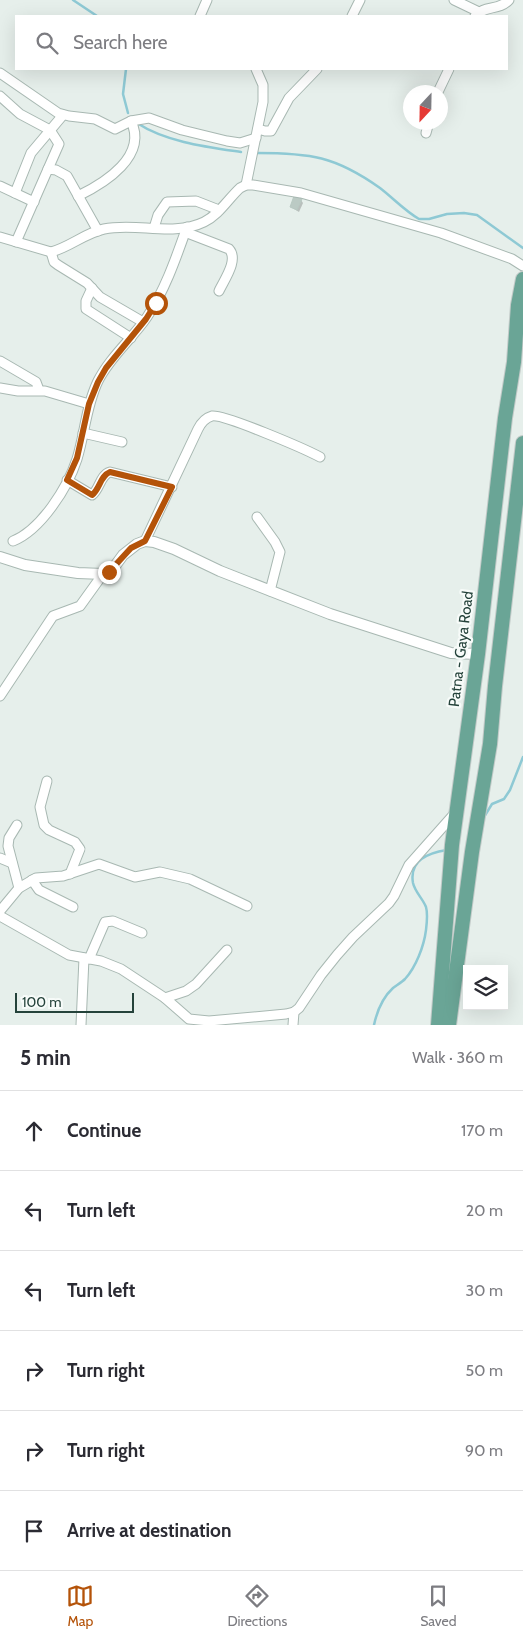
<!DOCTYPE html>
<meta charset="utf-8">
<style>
body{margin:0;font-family:Cabin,sans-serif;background:#f2f2f3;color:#2b2b33}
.controls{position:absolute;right:15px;bottom:15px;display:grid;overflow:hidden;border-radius:0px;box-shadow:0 5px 20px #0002}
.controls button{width:45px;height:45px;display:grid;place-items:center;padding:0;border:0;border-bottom:1px solid #e1e1e2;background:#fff;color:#2b2b33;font:25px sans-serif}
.compass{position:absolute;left:403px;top:85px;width:45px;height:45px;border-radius:50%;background:#fff;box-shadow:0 5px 20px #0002;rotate:202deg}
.scale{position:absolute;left:15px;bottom:12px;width:119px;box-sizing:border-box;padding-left:5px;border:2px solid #24423a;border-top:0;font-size:14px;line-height:18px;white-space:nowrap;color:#24423a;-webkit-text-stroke:4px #f7fbf9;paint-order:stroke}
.stop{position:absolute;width:15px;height:15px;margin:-11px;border:4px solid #b45309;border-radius:50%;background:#fff}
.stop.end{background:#b45309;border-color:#fff;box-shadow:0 1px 5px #0008}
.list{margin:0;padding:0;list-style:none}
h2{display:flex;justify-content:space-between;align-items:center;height:65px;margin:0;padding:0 20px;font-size:21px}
h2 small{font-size:16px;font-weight:400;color:#7c7c81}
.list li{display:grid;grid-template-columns:32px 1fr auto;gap:15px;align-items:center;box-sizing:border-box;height:80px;padding:0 20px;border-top:1px solid #e1e1e2}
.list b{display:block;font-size:19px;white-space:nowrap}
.list em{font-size:16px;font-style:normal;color:#7c7c81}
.icon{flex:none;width:28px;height:28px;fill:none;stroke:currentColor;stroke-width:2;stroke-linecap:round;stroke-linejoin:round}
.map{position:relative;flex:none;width:523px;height:1025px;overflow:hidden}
.search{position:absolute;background:#fff;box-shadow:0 5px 20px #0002;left:15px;right:15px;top:15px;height:55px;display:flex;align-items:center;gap:12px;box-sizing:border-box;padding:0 18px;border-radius:0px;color:#7c7c81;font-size:19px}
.sheet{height:545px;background:#fff}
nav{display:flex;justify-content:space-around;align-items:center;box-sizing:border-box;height:70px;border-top:1px solid #e1e1e2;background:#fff;font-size:14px;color:#7c7c81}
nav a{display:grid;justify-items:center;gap:2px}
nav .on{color:#b45309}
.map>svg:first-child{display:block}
.shadow{fill:#0003}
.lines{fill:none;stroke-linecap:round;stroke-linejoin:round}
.stream{stroke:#8ec9d4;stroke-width:2.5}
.building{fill:#bbcac4;stroke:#b8c9c2}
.minor-casing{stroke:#a8b8b2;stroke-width:11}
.tertiary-casing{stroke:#a8b8b2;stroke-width:12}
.primary-casing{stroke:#c2cac8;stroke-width:16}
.minor{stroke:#fff;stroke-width:9}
.tertiary{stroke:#fff;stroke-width:10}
.primary{stroke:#6aa596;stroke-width:14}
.route{stroke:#b45309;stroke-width:6}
.labels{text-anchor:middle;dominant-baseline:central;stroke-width:4.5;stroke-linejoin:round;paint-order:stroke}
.street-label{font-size:15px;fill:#24423a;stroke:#f7fbf9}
</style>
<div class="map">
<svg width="523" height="1025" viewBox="0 0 523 1025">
<rect width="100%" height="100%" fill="#e6efeb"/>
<!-- shadow -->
<path class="shadow" d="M301,200l2,3 -4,9 -8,-5z"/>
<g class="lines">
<!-- stream -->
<g class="stream">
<path d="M73,0l24,16"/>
<path d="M126,69l-3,25 5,19"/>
<path d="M137,123c29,19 70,24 104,29"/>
<path d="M257,153c53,0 78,3 123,35 13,10 25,23 39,31h10l18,-5 17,-1 13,2 46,33"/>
<path d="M484,817l8,-13 12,-5 6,-9 13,-33"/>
<path d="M374,1025c3,-14 8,-27 19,-37 4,-3 9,-6 12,-9 11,-12 19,-33 21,-49 1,-8 2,-16 0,-23 -3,-8 -11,-15 -13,-24 -4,-23 15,-30 34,-33"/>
</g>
</g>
<!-- building -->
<path class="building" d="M294,196l8,3 -5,11 -7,-3z"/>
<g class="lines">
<defs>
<g id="minor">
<path d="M454,0l25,12"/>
<path d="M200,16l7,-16"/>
<path d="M352,16l8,-16"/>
<path d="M475,16c9,-11 24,-5 34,-16"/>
<path d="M0,73l58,40 11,3 26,3 20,10 16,-8 18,-3 33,12 45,11 13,2 16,-5"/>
<path d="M438,92l11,-23"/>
<path d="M0,96l20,18 30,16 9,14 -43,98"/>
<path d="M258,129l7,2h6l18,-33 28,-29"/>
<path d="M426,133l3,-11"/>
<path d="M48,169l8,1 11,6 31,55"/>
<path d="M246,185l17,-83v-17l-7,-16"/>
<path d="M0,186l34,16"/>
<path d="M15,193l16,-40 32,-38"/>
<path d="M78,196c27,-13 70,-40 53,-75"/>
<path d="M154,228l4,-13 9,-13 29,-1 23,9"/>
<path d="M185,232l44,17c10,11 -5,31 -10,42"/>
<path d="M0,237l51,15c19,-5 34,-19 53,-23 32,-7 69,8 100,-7 15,-7 24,-23 36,-34l6,-3h7l48,8 140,40 71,26 11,7"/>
<path d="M51,252l3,10 4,3 29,18 13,14 43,25"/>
<path d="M92,288l-6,13v8l45,29"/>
<path d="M0,361l36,21 3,8"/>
<path d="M0,388l18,3h27l44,13"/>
<path d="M83,433l39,9"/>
<path d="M67,480l25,15c8,-6 8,-20 18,-23l62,15"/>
<path d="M257,517l18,25 5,10 -10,39"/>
<path d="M13,541c28,-11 55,-54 64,-82 8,-26 9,-53 21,-78 12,-24 34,-42 49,-64 18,-27 29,-59 40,-90"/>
<path d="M145,541l53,-112c3,-6 7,-11 14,-13 12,-2 93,33 108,41"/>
<path d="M0,696l53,-80 27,-10 23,-32"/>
<path d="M47,781l-7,26 4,18 5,5 26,12 5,7 -10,25"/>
<path d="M17,825l-8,13 -1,8 11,42"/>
<path d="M0,858l12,5"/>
<path d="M32,880l7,10 34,17"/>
<path d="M0,911l19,-23 17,-10 27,-2 36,-12 36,13 25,-5 30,7 57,27"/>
<path d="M0,916l69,39 32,6 20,8 44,29 24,21 20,2 77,-7 8,-2 5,-4 22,-33 16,-20 16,-18 36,-34 5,-7 15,-31 47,-53"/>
<path d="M89,959l16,-37 8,-1 29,12"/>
<path d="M165,998l21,-7 10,-7 31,-34"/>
<path d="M81,1025l3,-67"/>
<path d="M293,1025l1,-13"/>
</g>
<path id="tertiary" d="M0,557l25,8 53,8 25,1 9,-4 11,-15 14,-11 8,-3 9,1 20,7 46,22 110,43 121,39 27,1"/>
<g id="primary">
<path d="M438,1025l14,-180 26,-191 27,-236 9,-56 4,-57 5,-26"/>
<path d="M449,1025l23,-173 18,-108 5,-58 28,-243"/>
</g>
</defs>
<!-- minor casing -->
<use href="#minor" class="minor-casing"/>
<!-- tertiary casing -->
<use href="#tertiary" class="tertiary-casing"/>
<!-- primary casing -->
<use href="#primary" class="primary-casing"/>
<!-- minor -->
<use href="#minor" class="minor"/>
<!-- tertiary -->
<use href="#tertiary" class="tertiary"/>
<!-- primary -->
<use href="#primary" class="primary"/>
</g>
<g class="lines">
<!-- route -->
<path class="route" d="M109,572l22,-24 14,-7 27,-54 -62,-15c-10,4 -10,17 -18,23l-25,-15 10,-22 12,-54 9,-22 8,-14 40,-49 10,-16"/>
</g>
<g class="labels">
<!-- street labels -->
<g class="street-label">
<text transform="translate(461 649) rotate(-83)">Patna - Gaya Road</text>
</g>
</g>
</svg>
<div class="controls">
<button><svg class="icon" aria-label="layers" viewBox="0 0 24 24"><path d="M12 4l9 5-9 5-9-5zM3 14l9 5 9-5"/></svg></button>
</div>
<svg class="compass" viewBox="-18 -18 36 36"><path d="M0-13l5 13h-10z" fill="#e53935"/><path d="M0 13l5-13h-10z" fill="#7c7c81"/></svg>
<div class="scale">100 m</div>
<div class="stop" style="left:156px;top:303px"></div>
<div class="stop end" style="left:109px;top:572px"></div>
<div class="search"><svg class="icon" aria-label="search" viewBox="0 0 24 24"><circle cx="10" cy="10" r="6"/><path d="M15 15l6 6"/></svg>Search here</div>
</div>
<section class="sheet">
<h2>5 min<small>Walk · 360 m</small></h2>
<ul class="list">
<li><svg class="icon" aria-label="ahead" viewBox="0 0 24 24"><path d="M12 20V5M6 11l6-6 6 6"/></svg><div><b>Continue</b></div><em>170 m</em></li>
<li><svg class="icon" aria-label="left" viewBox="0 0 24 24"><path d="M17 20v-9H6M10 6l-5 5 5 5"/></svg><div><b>Turn left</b></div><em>20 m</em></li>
<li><svg class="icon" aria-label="left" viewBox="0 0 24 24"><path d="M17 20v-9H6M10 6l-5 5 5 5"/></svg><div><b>Turn left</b></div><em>30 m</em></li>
<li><svg class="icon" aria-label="right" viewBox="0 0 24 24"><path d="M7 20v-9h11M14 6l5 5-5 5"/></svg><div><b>Turn right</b></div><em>50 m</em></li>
<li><svg class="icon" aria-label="right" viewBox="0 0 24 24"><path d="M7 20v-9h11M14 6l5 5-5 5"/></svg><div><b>Turn right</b></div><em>90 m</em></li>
<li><svg class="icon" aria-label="arrive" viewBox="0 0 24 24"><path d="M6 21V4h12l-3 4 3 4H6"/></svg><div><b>Arrive at destination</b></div></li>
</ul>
</section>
<nav>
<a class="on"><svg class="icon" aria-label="map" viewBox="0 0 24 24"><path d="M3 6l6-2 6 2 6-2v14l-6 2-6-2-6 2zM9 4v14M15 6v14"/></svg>Map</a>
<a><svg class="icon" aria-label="directions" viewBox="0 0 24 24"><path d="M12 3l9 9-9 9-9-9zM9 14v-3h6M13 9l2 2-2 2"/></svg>Directions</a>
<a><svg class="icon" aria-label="saved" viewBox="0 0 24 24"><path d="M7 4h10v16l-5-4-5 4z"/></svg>Saved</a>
</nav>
